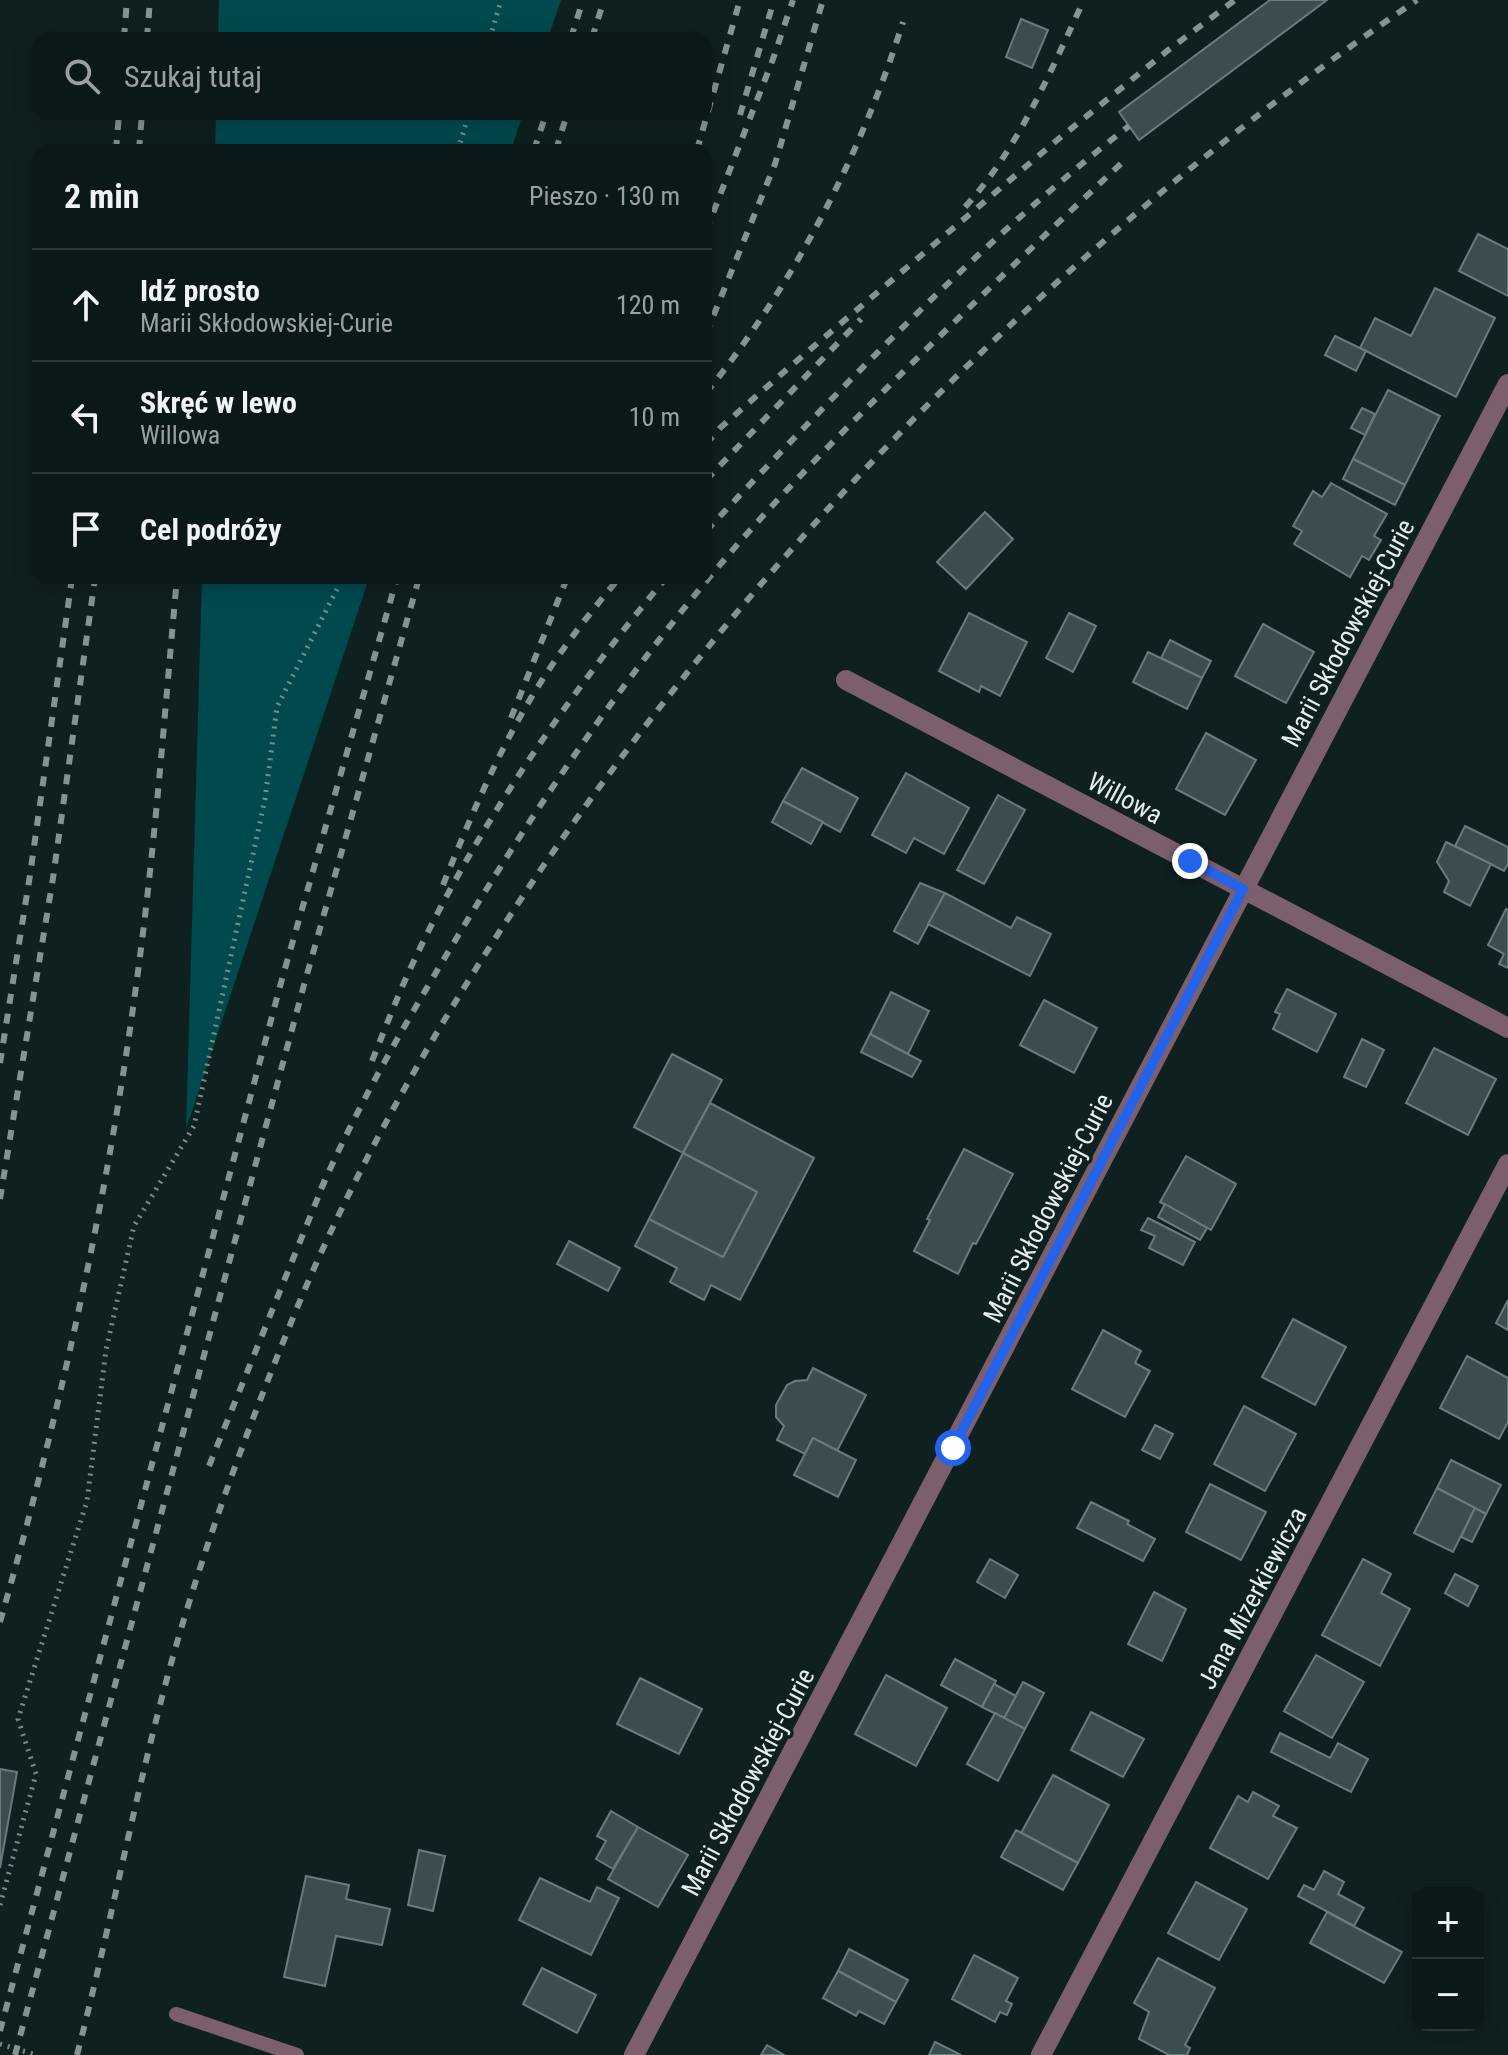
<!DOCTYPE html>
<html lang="pl">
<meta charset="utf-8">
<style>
body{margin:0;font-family:"Roboto Condensed",sans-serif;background:#142122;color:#f1f3f6}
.controls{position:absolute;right:24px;bottom:24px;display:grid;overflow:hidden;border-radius:16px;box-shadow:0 4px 20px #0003}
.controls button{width:72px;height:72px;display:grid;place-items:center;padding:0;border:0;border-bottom:2px solid #2b3738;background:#0b1819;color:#f1f3f6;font:40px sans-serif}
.stop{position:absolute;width:24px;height:24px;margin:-18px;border:6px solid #2563eb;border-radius:50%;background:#fff}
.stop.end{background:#2563eb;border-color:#fff;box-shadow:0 2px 8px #0008}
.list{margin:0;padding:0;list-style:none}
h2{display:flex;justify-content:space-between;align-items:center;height:104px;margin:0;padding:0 32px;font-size:34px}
h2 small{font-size:26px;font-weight:400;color:#9aa0a2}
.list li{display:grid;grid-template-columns:52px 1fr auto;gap:24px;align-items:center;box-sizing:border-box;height:112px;padding:0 32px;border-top:2px solid #2b3738}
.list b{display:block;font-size:30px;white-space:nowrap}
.list p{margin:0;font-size:26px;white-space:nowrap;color:#9aa0a2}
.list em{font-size:26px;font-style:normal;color:#9aa0a2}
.icon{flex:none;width:44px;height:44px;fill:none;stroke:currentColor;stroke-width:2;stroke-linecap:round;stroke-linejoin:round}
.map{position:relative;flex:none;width:1508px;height:2055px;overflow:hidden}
.search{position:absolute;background:#0b1819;box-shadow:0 4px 20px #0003;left:32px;top:32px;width:680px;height:88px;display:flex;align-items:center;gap:20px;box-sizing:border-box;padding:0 28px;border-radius:16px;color:#9aa0a2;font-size:30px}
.panel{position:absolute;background:#0b1819;box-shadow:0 4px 20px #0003;left:32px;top:144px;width:680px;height:440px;border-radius:16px}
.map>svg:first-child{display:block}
.green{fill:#00494d}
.building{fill:#3c4d4f;stroke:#697c7d;stroke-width:2}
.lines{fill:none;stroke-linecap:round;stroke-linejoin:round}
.path{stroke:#7c898a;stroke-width:5;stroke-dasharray:2 6;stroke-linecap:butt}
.service{stroke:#7c5f6d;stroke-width:14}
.minor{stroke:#7c5f6d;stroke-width:20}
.rail{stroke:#859394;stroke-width:6;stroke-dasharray:10 10;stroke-linecap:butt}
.route{stroke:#2563eb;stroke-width:10}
.labels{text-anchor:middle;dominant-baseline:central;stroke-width:7;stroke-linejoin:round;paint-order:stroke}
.street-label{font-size:26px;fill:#e4eeef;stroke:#0f2021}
</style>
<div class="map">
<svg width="1508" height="2055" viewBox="0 0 1508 2055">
<rect width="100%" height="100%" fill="#0f2021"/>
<!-- green -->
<g class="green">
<path d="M219,0h342l-13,38h-330z"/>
<path d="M216,114h307l-12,36h-296z"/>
<path d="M202,578h167l-183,551z"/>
</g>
<!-- building -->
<g class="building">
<path d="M1270,0h57l-188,140 -20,-28z"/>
<path d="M1021,19l27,11 -16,38 -26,-11z"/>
<path d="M1478,234l30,15v47l-49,-25z"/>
<path d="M1435,288l60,30 -39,79 -96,-49 15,-30 36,18z"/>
<path d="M1335,336l31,15 -10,20 -31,-16z"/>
<path d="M1388,390l52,26 -35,69 -52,-26z"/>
<path d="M1362,408l13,6 -10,21 -14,-7z"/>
<path d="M1353,459l52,26 -10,20 -52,-26z"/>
<path d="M1331,483l56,31 -13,22 7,4 -12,20 -7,-4 -12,21 -56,-33 8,-13 -9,-5 20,-35 9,6z"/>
<path d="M985,512l28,27 -47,50 -29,-27z"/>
<path d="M969,613l58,29 -27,54 -19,-10 -2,6 -40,-21z"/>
<path d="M1069,613l27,13 -23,46 -27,-14z"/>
<path d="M1263,624l51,28 -28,51 -51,-27z"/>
<path d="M1170,640l41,21 -9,17 -41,-20z"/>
<path d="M1148,652l54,26 -15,31 -54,-27z"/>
<path d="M1206,733l50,27 -31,55 -49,-26z"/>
<path d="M802,768l56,30 -18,34 -57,-31z"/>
<path d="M906,773l63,35 -25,46 -30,-16 -8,15 -34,-18z"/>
<path d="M998,795l27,15 -41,74 -27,-14z"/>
<path d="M783,801l40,21 -12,22 -39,-22z"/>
<path d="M1465,826l43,21v17l-4,7 -49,-25z"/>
<path d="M1446,842l45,22 -21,42 -26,-14 5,-11 -12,-19z"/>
<path d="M920,883l25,10 -27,51 -24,-13z"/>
<path d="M945,893l66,35 6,-11 34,17 -21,42 -102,-52z"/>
<path d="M1506,909l2,1v58l-9,-4 5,-10 -16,-9z"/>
<path d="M1287,989l49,25 -19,38 -44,-23 7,-15 -5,-2z"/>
<path d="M891,992l38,19 -21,43 -38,-20z"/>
<path d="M1044,1000l53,28 -23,45 -54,-28z"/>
<path d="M870,1034l51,27 -9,16 -51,-25z"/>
<path d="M1362,1039l22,11 -18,37 -22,-10z"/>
<path d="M1434,1048l62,31 -28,56 -62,-32z"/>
<path d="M672,1054l50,26 -39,73 -49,-26z"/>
<path d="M710,1103l104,55 -74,142 -29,-15 -7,15 -34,-18 7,-14 -42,-22 14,-27 74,38 34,-65 -74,-39z"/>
<path d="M964,1149l49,25 -37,70 -3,-1 -15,31 -44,-23 16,-31 -3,-1z"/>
<path d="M683,1153l74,39 -34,65 -74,-38z"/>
<path d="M1186,1156l50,28 -25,46 -51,-28z"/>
<path d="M1165,1204l42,24 -7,12 -42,-23z"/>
<path d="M1148,1218l47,24 -12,23 -34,-17 6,-12 -14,-6z"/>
<path d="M569,1241l51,27 -12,23 -51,-27z"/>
<path d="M1508,1300v30l-12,-7z"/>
<path d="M1293,1319l53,28 -31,58 -53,-28z"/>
<path d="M1103,1330l38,21 -6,12 15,8 -25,46 -53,-28z"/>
<path d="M1467,1356l41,22v44l-9,17 -59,-31z"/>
<path d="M813,1368l53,27 -29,56 -24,-13 -8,16 -28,-14 7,-14 -8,-9v-12l11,-20 8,-4 12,-1z"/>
<path d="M1244,1406l52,28 -31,57 -51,-27z"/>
<path d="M1155,1425l18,9 -13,25 -18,-9z"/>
<path d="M813,1438l43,22 -18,37 -44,-22z"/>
<path d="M1451,1460l50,25 -15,29 -49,-26z"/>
<path d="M1210,1484l56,28 -25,48 -55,-28z"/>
<path d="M1437,1488l38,20 -22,44 -39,-19z"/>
<path d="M1091,1502l38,19 -2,3 28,15 -12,22 -66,-33z"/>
<path d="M1475,1508l11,6 -14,28 -11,-5z"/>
<path d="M990,1559l28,16 -13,23 -28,-16z"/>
<path d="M1363,1559l28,15 -10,19 29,16 -30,57 -58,-31z"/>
<path d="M1455,1574l23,12 -10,20 -23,-13z"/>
<path d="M1154,1592l32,17 -24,52 -34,-17z"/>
<path d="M1316,1655l48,27 -32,56 -48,-27z"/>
<path d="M955,1659l41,22 -14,26 -41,-22z"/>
<path d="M886,1675l61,33 -31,58 -61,-32z"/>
<path d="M640,1678l62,31 -23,45 -62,-30z"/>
<path d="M1023,1682l21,11 -19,36 -21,-11z"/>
<path d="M994,1684l22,12 -12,22 -22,-11z"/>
<path d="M1091,1712l53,27 -21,38 -52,-27z"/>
<path d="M995,1713l30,16 -27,52 -31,-17z"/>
<path d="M1280,1733l50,25 8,-15 30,16 -17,33 -80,-40z"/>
<path d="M0,1769l17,3 -17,96z"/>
<path d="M1053,1775l56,30 -31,58 -57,-30z"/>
<path d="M1253,1792l26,14 -6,10 24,12 -29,51 -58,-31 28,-52 10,6z"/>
<path d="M611,1811l27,16 -25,42 -17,-10 10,-18 -9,-5z"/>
<path d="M638,1827l50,28 -30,52 -50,-28z"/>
<path d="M1016,1830l62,33 -15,27 -62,-33z"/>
<path d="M419,1850l26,6 -12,55 -25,-6z"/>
<path d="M1324,1871l20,11 -6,12 26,14 -10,18 -56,-30 6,-11 10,5z"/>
<path d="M306,1876l43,9 -3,14 44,10 -8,36 -46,-9 -11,50 -41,-9z"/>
<path d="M540,1878l50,24 7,-15 22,11 -28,57 -72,-35z"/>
<path d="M1196,1882l51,27 -28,51 -51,-27z"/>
<path d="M1327,1912l75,40 -18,31 -74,-40z"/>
<path d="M849,1949l59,31 -12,22 -58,-31z"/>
<path d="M974,1955l44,23 -12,23 6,3 -5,11 -7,-3 -5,10 -43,-23z"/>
<path d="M1158,1958l57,30 -30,57 5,3 -3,7h-18l-30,-16 10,-27 -15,-9z"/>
<path d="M542,1968l54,27 -19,38 -54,-29z"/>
<path d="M838,1971l58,31 -12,22 -25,-13 -3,5 -33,-18z"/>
<path d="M935,2042l26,13h-32z"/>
<path d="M767,2045l17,10h-23z"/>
</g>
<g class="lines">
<!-- path -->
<g class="path">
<path d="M490,38l11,-38"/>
<path d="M458,150l11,-36"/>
<path d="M0,1905l36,-131 -18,-55 69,-218 19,-151 28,-124 60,-100 71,-327 12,-92 60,-118 3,-11"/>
<path d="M0,2044l36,11"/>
</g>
<!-- service -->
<path class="service" d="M176,2014l121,41"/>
<!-- minor -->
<g class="minor">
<path d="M846,680l662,348"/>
<path d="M634,2055l874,-1671"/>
<path d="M1041,2055l467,-891"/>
</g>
<!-- rail -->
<g class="rail">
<path d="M124,38l3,-38"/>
<path d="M147,38l3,-38"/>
<path d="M571,38l12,-38"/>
<path d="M592,38l12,-38"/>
<path d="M740,115l34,-115"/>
<path d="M116,150l3,-36"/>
<path d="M139,150l3,-36"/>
<path d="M534,150l12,-36"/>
<path d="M556,150l11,-36"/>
<path d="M697,150l43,-150"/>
<path d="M965,207c54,-59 85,-135 119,-207"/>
<path d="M706,231l67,-172 20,-59"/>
<path d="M706,334l69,-170 48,-164"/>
<path d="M706,393c88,-109 155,-238 197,-371"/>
<path d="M706,444l14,-16 73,-64 263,-223 111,-90 68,-51"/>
<path d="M706,480l155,-161"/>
<path d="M706,531c134,-142 269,-285 423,-405"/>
<path d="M511,718l56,-140"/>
<path d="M443,885c30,-74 61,-148 105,-214 22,-33 46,-63 71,-93"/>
<path d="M372,1061c13,-32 25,-64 40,-96 65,-139 156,-270 254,-387"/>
<path d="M0,1063l30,-188 42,-297"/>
<path d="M321,1189c38,-86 84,-165 132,-245 81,-135 169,-264 271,-384 53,-62 111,-121 169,-178 77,-76 156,-151 235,-225"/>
<path d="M0,1199l53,-321 42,-300"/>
<path d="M209,1466l116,-286"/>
<path d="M0,1622c62,-216 110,-435 139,-658 17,-128 26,-257 38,-386"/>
<path d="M0,2031l282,-1052 115,-401"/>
<path d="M15,2055l289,-1070 115,-407"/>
<path d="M77,2055c34,-131 59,-265 95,-395 32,-113 73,-225 118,-335 63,-156 149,-304 243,-444 236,-347 538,-645 884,-881"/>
</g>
</g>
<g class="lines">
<!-- route -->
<path class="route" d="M953,1448l290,-559 -53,-28"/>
</g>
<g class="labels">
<!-- street labels -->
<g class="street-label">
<text transform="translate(1348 633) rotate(-62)">Marii Skłodowskiej-Curie</text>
<text transform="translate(1125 798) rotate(28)">Willowa</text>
<text transform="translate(1048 1208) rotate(-63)">Marii Skłodowskiej-Curie</text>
<text transform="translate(1252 1598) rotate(-62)">Jana Mizerkiewicza</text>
<text transform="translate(748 1782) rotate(-62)">Marii Skłodowskiej-Curie</text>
</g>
</g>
</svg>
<div class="controls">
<button>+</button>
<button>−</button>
</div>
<div class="stop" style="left:953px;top:1448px"></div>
<div class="stop end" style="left:1190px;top:861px"></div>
<div class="search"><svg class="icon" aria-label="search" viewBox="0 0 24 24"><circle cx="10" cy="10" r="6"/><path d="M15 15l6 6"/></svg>Szukaj tutaj</div>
<section class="panel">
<h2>2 min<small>Pieszo · 130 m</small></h2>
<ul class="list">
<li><svg class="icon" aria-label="ahead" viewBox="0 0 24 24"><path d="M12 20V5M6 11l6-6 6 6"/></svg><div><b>Idź prosto</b><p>Marii Skłodowskiej-Curie</p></div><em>120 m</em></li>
<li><svg class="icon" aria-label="left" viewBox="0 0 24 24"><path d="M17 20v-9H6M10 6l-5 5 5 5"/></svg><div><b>Skręć w lewo</b><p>Willowa</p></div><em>10 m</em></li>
<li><svg class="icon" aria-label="arrive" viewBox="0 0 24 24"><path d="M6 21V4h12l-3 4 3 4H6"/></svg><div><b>Cel podróży</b></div></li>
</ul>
</section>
</div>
